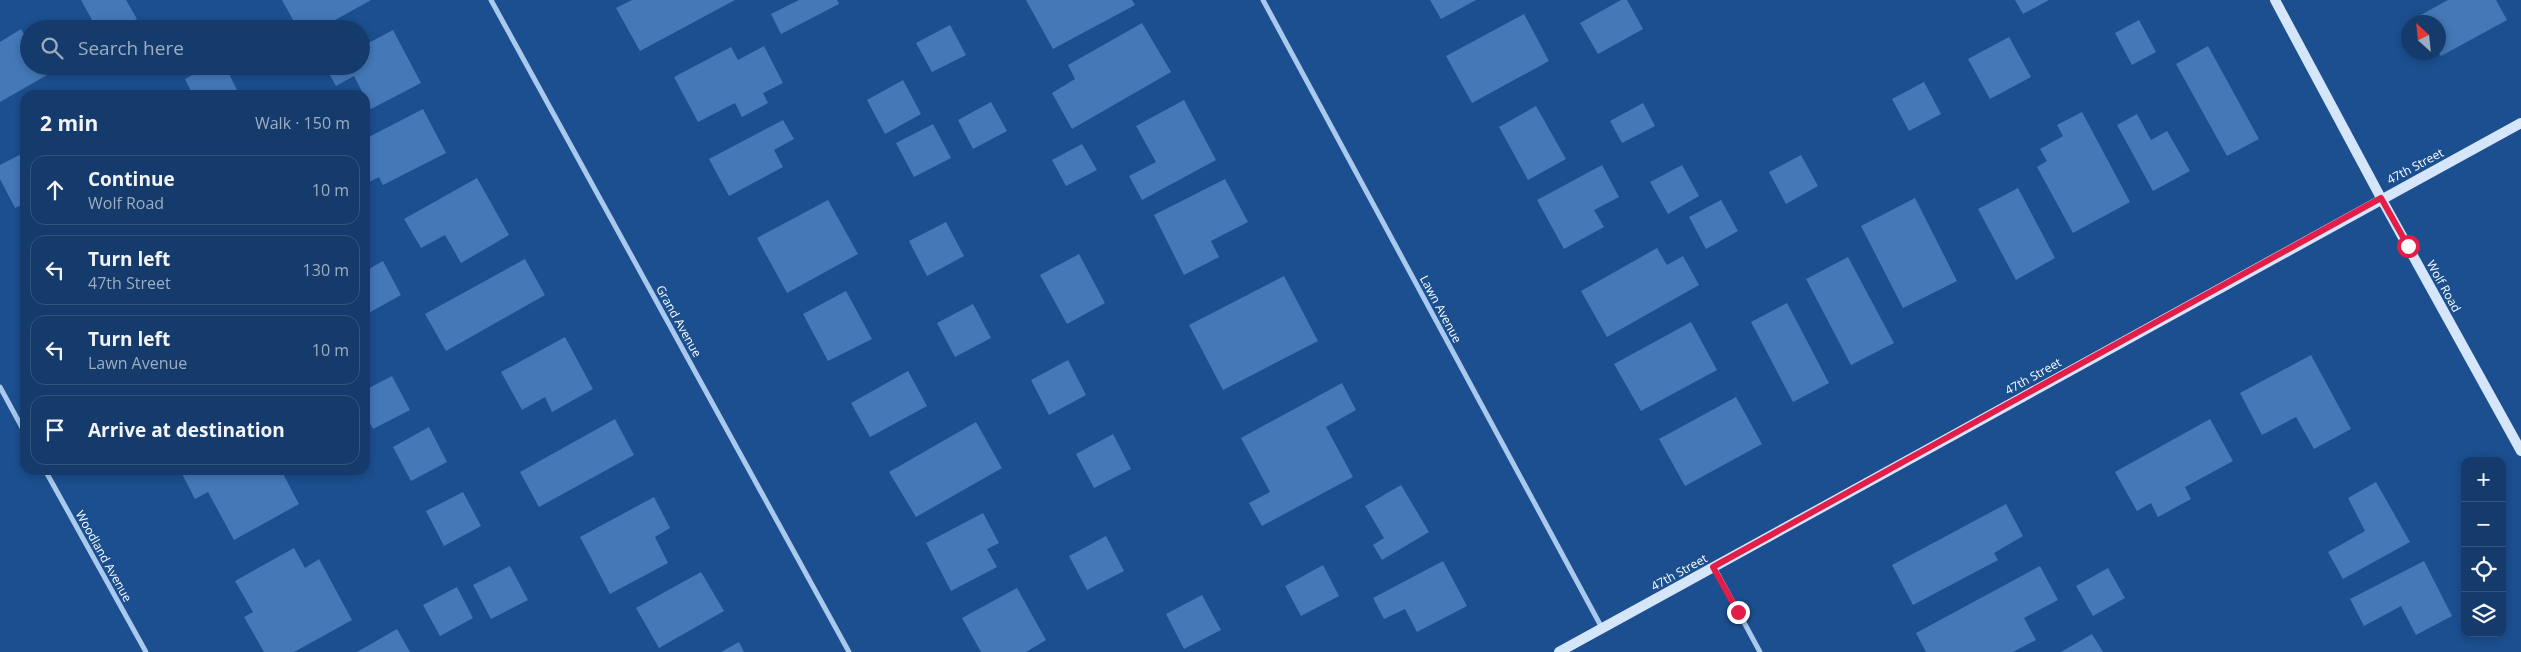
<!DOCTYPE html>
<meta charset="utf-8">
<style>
body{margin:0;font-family:"Open Sans",sans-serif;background:#1d4271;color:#f1f3f6}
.controls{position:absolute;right:15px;bottom:15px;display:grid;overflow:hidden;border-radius:10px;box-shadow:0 2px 8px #0003}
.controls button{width:45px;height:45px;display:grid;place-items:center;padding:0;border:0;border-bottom:1px solid #33557e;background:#143b6b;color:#f1f3f6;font:25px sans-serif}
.compass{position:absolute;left:2401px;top:15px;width:45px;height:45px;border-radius:50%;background:#143b6b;box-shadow:0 2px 8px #0003;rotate:333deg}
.stop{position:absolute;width:15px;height:15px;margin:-11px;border:4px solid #e11d48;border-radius:50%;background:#fff}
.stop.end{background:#e11d48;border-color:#fff;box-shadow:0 1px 5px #0008}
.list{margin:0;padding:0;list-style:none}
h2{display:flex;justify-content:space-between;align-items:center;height:65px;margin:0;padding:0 20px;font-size:21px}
h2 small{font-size:16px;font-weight:400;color:#9dadc1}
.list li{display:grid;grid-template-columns:32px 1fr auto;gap:15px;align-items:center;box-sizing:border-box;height:70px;margin:0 10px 10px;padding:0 10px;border:1px solid #33557e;border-radius:15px}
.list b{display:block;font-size:19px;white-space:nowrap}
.list p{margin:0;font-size:16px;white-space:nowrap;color:#9dadc1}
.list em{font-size:16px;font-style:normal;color:#9dadc1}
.icon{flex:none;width:28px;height:28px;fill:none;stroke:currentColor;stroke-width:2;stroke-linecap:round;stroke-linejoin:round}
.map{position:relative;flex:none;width:2521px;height:652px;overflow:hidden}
.search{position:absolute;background:#143b6b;box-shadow:0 2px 8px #0003;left:20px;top:20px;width:350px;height:55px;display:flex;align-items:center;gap:12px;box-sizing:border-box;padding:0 18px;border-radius:28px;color:#9dadc1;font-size:19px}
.panel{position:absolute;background:#143b6b;box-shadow:0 2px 8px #0003;left:20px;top:90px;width:350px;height:385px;border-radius:15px}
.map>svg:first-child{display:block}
.building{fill:#4478b7}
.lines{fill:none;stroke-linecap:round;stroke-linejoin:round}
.minor{stroke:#a9c9ee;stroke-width:5}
.secondary{stroke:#d6e6fa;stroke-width:10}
.route{stroke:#e11d48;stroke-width:6}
.labels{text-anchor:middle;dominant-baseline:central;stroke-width:4;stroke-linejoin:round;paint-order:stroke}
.street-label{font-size:12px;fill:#fff;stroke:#1b4f8f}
</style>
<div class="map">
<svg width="2521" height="652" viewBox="0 0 2521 652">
<rect width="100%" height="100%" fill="#1b4f8f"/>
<!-- building -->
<g class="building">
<path d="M81,0h45l11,19 -17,10h-23z"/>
<path d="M282,0h89l-52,29h-21z"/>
<path d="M632,0h103l-95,51 -24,-43z"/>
<path d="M799,0h38l2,4 -58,30 -10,-20z"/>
<path d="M1026,0h106l3,5 -82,44z"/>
<path d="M1430,0h46l-35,19z"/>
<path d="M1621,0h6l16,29 -45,25 -18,-31z"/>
<path d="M2015,0h34l-26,14z"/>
<path d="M2448,0h48l11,20 -66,36 -3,-4v-30h-16l-3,-6z"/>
<path d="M1524,14l25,47 -77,42 -26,-47z"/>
<path d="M2139,20l17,32 -24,13 -17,-32z"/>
<path d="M1142,23l29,49 -99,57 -20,-36 23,-14 -7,-14z"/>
<path d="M950,25l16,30 -34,17 -16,-29z"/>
<path d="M21,29l8,14v23h13l5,9 -47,27v-60z"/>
<path d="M393,30l28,53 -50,26 -17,-33 -18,10 -11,-20h36v-19z"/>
<path d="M2009,37l22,40 -41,22 -22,-40z"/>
<path d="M764,46l19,37 -20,10 5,10 -26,14 -7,-14 -37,19 -24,-45 57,-30 7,13z"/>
<path d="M2208,46l51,93 -32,17 -51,-92z"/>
<path d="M209,66h16l14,28 -46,1 -8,-16z"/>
<path d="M903,80l18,34 -36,20 -18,-34z"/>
<path d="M1924,82l17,32 -32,17 -17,-32z"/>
<path d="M1184,100l32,60 -74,40 -13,-24 27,-14 -20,-36z"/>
<path d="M991,102l16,29 -34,18 -15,-29z"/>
<path d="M1643,103l12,23 -33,17 -12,-22z"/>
<path d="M1536,106l30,53 -38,21 -29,-53z"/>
<path d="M423,109l23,44 -63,32 -4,-8 -14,7v-45z"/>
<path d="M2082,112l48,90 -57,31 -36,-66 10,-6 -7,-12 23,-13 -6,-11z"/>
<path d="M2137,114l14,26 16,-9 23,40 -37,20 -36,-66z"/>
<path d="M783,120l11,19 -20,11 9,17 -54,29 -20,-37z"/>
<path d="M933,124l18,34 -37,19 -18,-34z"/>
<path d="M1082,144l15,26 -31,16 -14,-26z"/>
<path d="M25,152v51l-10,5 -15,-29v-14z"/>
<path d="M1801,155l17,31 -32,18 -17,-32z"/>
<path d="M1602,165l17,32 -25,13 10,17 -40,22 -27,-49z"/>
<path d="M1682,165l17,31 -31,18 -18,-32z"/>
<path d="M477,178l32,57 -48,28 -16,-28 -24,13 -17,-29z"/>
<path d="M1225,179l23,43 -37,19 8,16 -35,18 -30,-60z"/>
<path d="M2018,188l37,70 -39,22 -38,-71z"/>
<path d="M1915,198l42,83 -54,27 -42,-82z"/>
<path d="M828,200l30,54 -71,39 -30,-55z"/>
<path d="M1721,200l17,31 -32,18 -17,-32z"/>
<path d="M946,222l18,34 -37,20 -18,-35z"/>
<path d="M1657,248l10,17 16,-9 16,29 -92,52 -26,-46z"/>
<path d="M1079,254l26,49 -38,21 -27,-49z"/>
<path d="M1848,257l46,86 -43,22 -45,-86z"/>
<path d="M525,259l20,36 -99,56 -21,-37z"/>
<path d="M383,261l18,34 -36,20v-44z"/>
<path d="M1284,276l34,65 -95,49 -34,-65z"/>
<path d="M846,291l26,48 -44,22 -25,-47z"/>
<path d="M1787,303l42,80 -36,19 -42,-80z"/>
<path d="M973,304l18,34 -36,19 -18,-34z"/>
<path d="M1691,322l26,48 -76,41 -27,-47z"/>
<path d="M565,337l28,52 -41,23 -7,-15 -23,13 -21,-38z"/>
<path d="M2311,355l40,74 -37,20 -18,-32 -34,18 -22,-42z"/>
<path d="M1068,360l18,35 -37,20 -18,-35z"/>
<path d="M908,371l19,35 -57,31 -19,-34z"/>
<path d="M392,376l18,34 -37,19 -8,-15v-24z"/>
<path d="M1342,383l14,27 -30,17 27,50 -91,49 -13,-23 21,-11 -29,-54z"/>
<path d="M1736,397l26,47 -77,42 -26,-47z"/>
<path d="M615,419l19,36 -95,52 -19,-35z"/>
<path d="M2210,419l23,42 -48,26 6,12 -33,18 -7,-14 -14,8 -22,-39z"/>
<path d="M976,422l26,46 -86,49 -27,-45z"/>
<path d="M429,427l18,35 -36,19 -18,-34z"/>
<path d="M1113,434l18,35 -37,19 -18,-34z"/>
<path d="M180,470h101l18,34 -65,36 -26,-48 -13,7z"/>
<path d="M2376,482l34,60 -67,37 -15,-27 37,-21 -17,-33z"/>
<path d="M1401,485l28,47 -47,28 -9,-15 11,-7 -19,-32z"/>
<path d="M463,492l18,34 -37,20 -18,-35z"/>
<path d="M654,497l16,31 -15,9 13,26 -58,31 -30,-57z"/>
<path d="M2006,504l17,32 -29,17 4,7 -85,45 -21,-40z"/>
<path d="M983,513l16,30 -12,6 10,18 -46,24 -25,-48z"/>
<path d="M1106,536l18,35 -37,19 -18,-34z"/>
<path d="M294,548l11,20 14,-9 33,61 -58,32h-30l-20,-35 9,-5 -18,-31z"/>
<path d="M1443,561l24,45 -50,26 -12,-23 -21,10 -11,-21z"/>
<path d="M2424,561l28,55 -36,19 -15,-29 -37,20 -14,-27z"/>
<path d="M1323,565l16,31 -38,20 -16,-30z"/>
<path d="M510,566l18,34 -37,19 -18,-34z"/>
<path d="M2040,566l18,34 -34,18 12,22 -23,12h-87l-10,-19z"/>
<path d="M2108,568l17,30 -32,18 -17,-30z"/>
<path d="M701,572l23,39 -65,37 -23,-40z"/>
<path d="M457,587l16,31 -33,18 -17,-31z"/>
<path d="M1017,588l29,52 -20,12h-45l-19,-34z"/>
<path d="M1202,595l19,35 -37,19 -18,-35z"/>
<path d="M397,629l13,23h-53z"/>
<path d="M2092,634l11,18h-42z"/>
<path d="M739,642l5,10h-23z"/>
</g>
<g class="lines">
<!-- minor -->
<g class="minor">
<path d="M491,0l358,652"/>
<path d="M1263,0l339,628"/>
<path d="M0,387l25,46"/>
<path d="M45,470l101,182"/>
<path d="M1714,567l46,85"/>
</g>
<!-- secondary -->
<g class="secondary">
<path d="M2275,0l106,198 140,253"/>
<path d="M1559,652l962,-529"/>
</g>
</g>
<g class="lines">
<!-- route -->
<path class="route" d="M1738,612l-25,-45 668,-369 27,48"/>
</g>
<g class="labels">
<!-- street labels -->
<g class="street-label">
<text transform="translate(2415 166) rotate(-28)">47th Street</text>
<text transform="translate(2444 286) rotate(61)">Wolf Road</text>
<text transform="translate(1441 309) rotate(62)">Lawn Avenue</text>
<text transform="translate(679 321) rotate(61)">Grand Avenue</text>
<text transform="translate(2033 376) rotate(-29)">47th Street</text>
<text transform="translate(104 556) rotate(61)">Woodland Avenue</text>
<text transform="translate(1679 572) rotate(-29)">47th Street</text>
</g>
</g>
</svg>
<div class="controls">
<button>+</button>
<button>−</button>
<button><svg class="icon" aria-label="locate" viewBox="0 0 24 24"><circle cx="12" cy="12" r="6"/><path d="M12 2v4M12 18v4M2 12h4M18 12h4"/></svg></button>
<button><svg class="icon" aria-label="layers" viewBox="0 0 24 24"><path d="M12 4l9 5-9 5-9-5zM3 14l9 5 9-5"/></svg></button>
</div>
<svg class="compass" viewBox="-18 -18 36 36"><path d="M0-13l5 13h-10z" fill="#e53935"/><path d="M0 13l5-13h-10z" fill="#9dadc1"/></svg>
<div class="stop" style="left:2408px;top:246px"></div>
<div class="stop end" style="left:1738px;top:612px"></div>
<div class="search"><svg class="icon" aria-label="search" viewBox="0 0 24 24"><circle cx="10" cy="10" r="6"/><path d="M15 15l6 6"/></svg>Search here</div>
<section class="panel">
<h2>2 min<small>Walk · 150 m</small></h2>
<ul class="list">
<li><svg class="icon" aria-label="ahead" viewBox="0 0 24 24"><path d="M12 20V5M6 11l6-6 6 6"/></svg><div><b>Continue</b><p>Wolf Road</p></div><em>10 m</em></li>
<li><svg class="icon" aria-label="left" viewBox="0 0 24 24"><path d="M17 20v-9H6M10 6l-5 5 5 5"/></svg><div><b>Turn left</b><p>47th Street</p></div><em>130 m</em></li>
<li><svg class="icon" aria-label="left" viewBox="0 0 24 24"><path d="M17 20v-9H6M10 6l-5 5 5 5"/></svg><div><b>Turn left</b><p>Lawn Avenue</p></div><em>10 m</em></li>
<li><svg class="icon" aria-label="arrive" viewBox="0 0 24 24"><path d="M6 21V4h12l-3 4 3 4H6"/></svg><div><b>Arrive at destination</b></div></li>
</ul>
</section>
</div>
